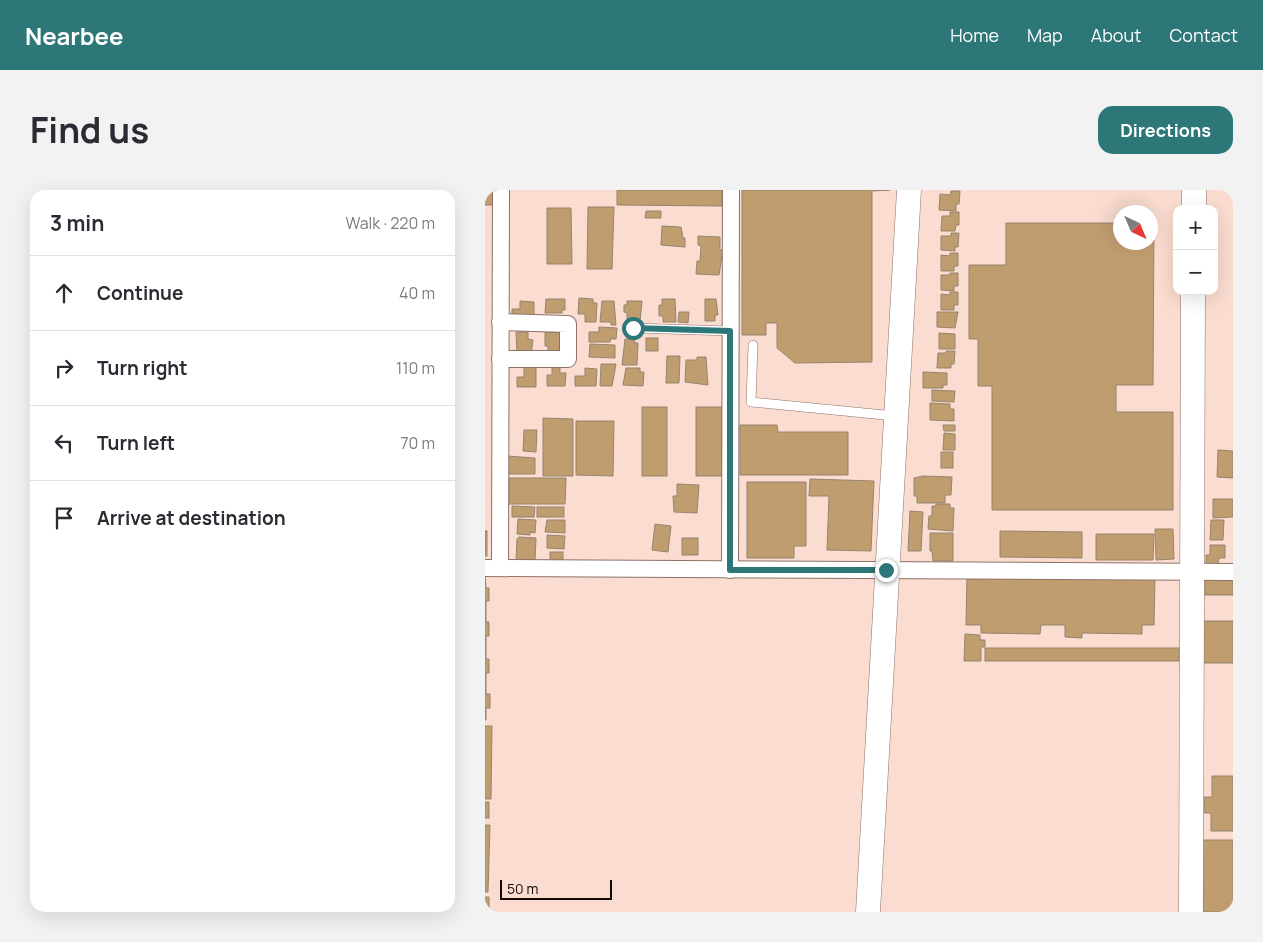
<!DOCTYPE html>
<meta charset="utf-8">
<style>
body{margin:0;font-family:Manrope,sans-serif;background:#f2f2f3;color:#2b2b33}
.controls{position:absolute;right:15px;top:15px;display:grid;overflow:hidden;border-radius:10px;box-shadow:0 5px 20px #0002}
.controls button{width:45px;height:45px;display:grid;place-items:center;padding:0;border:0;border-bottom:1px solid #e1e1e2;background:#fff;color:#2b2b33;font:25px sans-serif}
.compass{position:absolute;left:628px;top:15px;width:45px;height:45px;border-radius:50%;background:#fff;box-shadow:0 5px 20px #0002;rotate:136deg}
.scale{position:absolute;left:15px;bottom:12px;width:112px;box-sizing:border-box;padding-left:5px;border:2px solid #130906;border-top:0;font-size:14px;line-height:18px;white-space:nowrap;color:#130906;-webkit-text-stroke:4px #fadcd0;paint-order:stroke}
.stop{position:absolute;width:15px;height:15px;margin:-11px;border:4px solid #2d7778;border-radius:50%;background:#fff}
.stop.end{background:#2d7778;border-color:#fff;box-shadow:0 1px 5px #0008}
.list{margin:0;padding:0;list-style:none}
h2{display:flex;justify-content:space-between;align-items:center;height:65px;margin:0;padding:0 20px;font-size:21px}
h2 small{font-size:16px;font-weight:400;color:#7c7c81}
.list li{display:grid;grid-template-columns:32px 1fr auto;gap:15px;align-items:center;box-sizing:border-box;height:75px;padding:0 20px;border-top:1px solid #e1e1e2}
.list b{display:block;font-size:19px;white-space:nowrap}
.list em{font-size:16px;font-style:normal;color:#7c7c81}
.icon{flex:none;width:28px;height:28px;fill:none;stroke:currentColor;stroke-width:2;stroke-linecap:round;stroke-linejoin:round}
.map{position:relative;flex:none;width:748px;height:722px;overflow:hidden;border-radius:15px}
header{display:flex;align-items:center;gap:30px;box-sizing:border-box;height:70px;padding:0 25px;background:#2d7778;color:#fff}
header strong{font-size:24px}
nav{display:flex;gap:28px;margin-inline-start:auto;font-size:18px}
.intro{display:flex;align-items:center;justify-content:space-between;box-sizing:border-box;height:120px;padding:0 30px}
h1{margin:0;font-size:35px}
.button{padding:12px 22px;border-radius:15px;background:#2d7778;color:#fff;font-size:18px;font-weight:700}
main{display:flex;gap:30px;padding:0 30px}
aside{flex:1;background:#fff;border-radius:15px;box-shadow:0 5px 20px #0002}
.map>svg:first-child{display:block}
.building{fill:#c09d6f;stroke:#95846f}
.lines{fill:none;stroke-linecap:round;stroke-linejoin:round}
.lane-casing{stroke:#8d7268;stroke-width:10}
.street-casing{stroke:#8d7268;stroke-width:18}
.secondary-casing{stroke:#8d7268;stroke-width:25}
.lane{stroke:#fff;stroke-width:9}
.street{stroke:#fff;stroke-width:16}
.secondary{stroke:#fff;stroke-width:24}
.route{stroke:#2d7778;stroke-width:6}
</style>
<header>
<strong>Nearbee</strong>
<nav><a>Home</a><a>Map</a><a>About</a><a>Contact</a></nav>
</header>
<div class="intro"><h1>Find us</h1><a class="button">Directions</a></div>
<main>
<aside>
<h2>3 min<small>Walk · 220 m</small></h2>
<ul class="list">
<li><svg class="icon" aria-label="ahead" viewBox="0 0 24 24"><path d="M12 20V5M6 11l6-6 6 6"/></svg><div><b>Continue</b></div><em>40 m</em></li>
<li><svg class="icon" aria-label="right" viewBox="0 0 24 24"><path d="M7 20v-9h11M14 6l5 5-5 5"/></svg><div><b>Turn right</b></div><em>110 m</em></li>
<li><svg class="icon" aria-label="left" viewBox="0 0 24 24"><path d="M17 20v-9H6M10 6l-5 5 5 5"/></svg><div><b>Turn left</b></div><em>70 m</em></li>
<li><svg class="icon" aria-label="arrive" viewBox="0 0 24 24"><path d="M6 21V4h12l-3 4 3 4H6"/></svg><div><b>Arrive at destination</b></div></li>
</ul>
</aside>
<div class="map">
<svg width="748" height="722" viewBox="0 0 748 722">
<rect width="100%" height="100%" fill="#fadcd0"/>
<!-- building -->
<g class="building">
<rect x="0" y="0" width="9" height="15"/>
<path d="M132,0h105v16l-105,-1z"/>
<path d="M257,0h148l-18,1v171l-77,1 -18,-15v-25h-11v12h-24z"/>
<path d="M466,1h9l-1,13h-3v7l-17,-1 1,-16 10,1z"/>
<path d="M103,17h26l-2,62h-25z"/>
<path d="M62,18h24l1,56h-25z"/>
<path d="M161,21h15v7h-16z"/>
<path d="M465,22h9v13h-3l-1,6h-14l1,-15h8z"/>
<path d="M521,33h115v19h30v-19h3l-1,162h-37v27h57v98h-181v-124h-14v-47h-9v-74h37z"/>
<path d="M177,36l19,1 2,11h2v9l-24,-2z"/>
<path d="M466,43h8l-1,14h-3v4l-14,-1v-14h10z"/>
<path d="M213,46l22,1v13h3l-4,25 -23,-1 1,-13h3l1,-15 -3,-1z"/>
<path d="M465,63h8v13h-4v5h-13v-16l9,1z"/>
<path d="M465,83h8v13h-4v5l-13,-1v-15h9z"/>
<path d="M465,102h8v13h-4v5h-13v-16l9,1z"/>
<path d="M94,108l14,1v4h4l-1,19h-11v-8h-7z"/>
<path d="M61,109h19v11h-3v3h-17z"/>
<path d="M177,109h13l1,23h-13v-6h-4v-11h3z"/>
<path d="M220,109h11l2,16h-3v6h-10z"/>
<path d="M35,111l14,1v13l-22,3v-9h8z"/>
<path d="M117,111h12l2,24h-5v-3h-11z"/>
<path d="M142,111h15l-2,21 -13,-1v-8l-3,-1v-7h3z"/>
<path d="M194,122h10l-1,11 -10,-1z"/>
<path d="M452,122h21l-3,16 -18,-1z"/>
<path d="M114,137l18,1 -1,11h-5l-1,3h-21v-10h10z"/>
<path d="M31,142h12v7l5,1 -2,14h-14z"/>
<path d="M60,142l19,1 -1,14h-3l-1,7 -11,-1v-7h-3z"/>
<path d="M454,143l16,1v15h-16z"/>
<rect x="161" y="148" width="12" height="13"/>
<path d="M140,149h10l-1,4h4l-1,22h-15z"/>
<path d="M105,154l25,1v13l-26,-1z"/>
<path d="M461,161h9l-1,13h-3v4h-14l1,-15h9z"/>
<path d="M182,166h13l-1,27h-13z"/>
<path d="M212,167h9l2,28 -23,-3 1,-22h11z"/>
<path d="M116,174h15l-4,22h-12z"/>
<path d="M75,176v7h6l-1,13h-18v-11h5v-8z"/>
<path d="M51,177v20h-19v-10h7v-9z"/>
<path d="M100,178l12,1 -1,17h-21v-10h10z"/>
<path d="M141,178h14v4h4l-1,14 -20,-1z"/>
<path d="M438,182l24,1v12h-4v3h-20z"/>
<path d="M447,200l23,1 -1,11 -22,-1z"/>
<path d="M445,213l20,1v5h4v12l-24,-1z"/>
<rect x="157" y="217" width="25" height="69"/>
<rect x="211" y="217" width="26" height="69"/>
<path d="M58,228l30,1v57h-30z"/>
<path d="M91,231h38l-1,55 -37,-1z"/>
<path d="M255,235h37l1,7h70v43h-108z"/>
<path d="M458,235h12v6h-11z"/>
<path d="M39,240h13l-1,22 -13,-1z"/>
<path d="M459,243l11,1v16h-12z"/>
<path d="M733,260l15,1v27l-16,-1z"/>
<rect x="456" y="262" width="12" height="16"/>
<path d="M22,266l28,2v16h-29z"/>
<path d="M438,286l29,1 -1,18h-6v8h-28v-7h-3v-18z"/>
<path d="M24,288h57l-1,26h-56z"/>
<path d="M325,289l64,2 -3,70 -44,-1 2,-54h-20z"/>
<path d="M262,292h59v64h-12v12h-47z"/>
<path d="M192,294l22,1 -2,28 -23,-1 -1,-16h4z"/>
<path d="M728,309h20v18l-20,1z"/>
<path d="M451,314h14v4h4l-1,23 -25,-2 1,-13h3v-10h4z"/>
<path d="M27,316l23,1 -1,10h-22z"/>
<rect x="52" y="317" width="27" height="10"/>
<path d="M425,321l13,1 -2,39h-13z"/>
<path d="M33,329l18,1 -1,13 -5,-1v3l-13,-1z"/>
<path d="M62,330h18v13l-20,-1z"/>
<path d="M726,330h13l-1,20h-13z"/>
<path d="M170,334l16,2 -3,26 -16,-2z"/>
<path d="M670,339h18l1,30 -18,1z"/>
<rect x="0" y="341" width="2" height="25"/>
<path d="M515,341l82,1v26l-82,-1z"/>
<path d="M445,343h23v28h-20l-1,-10h-2z"/>
<path d="M611,344h58l-1,26h-57z"/>
<path d="M62,345l18,1 -1,13 -17,-1z"/>
<path d="M34,347l17,1 -1,23h-19l1,-22z"/>
<rect x="197" y="348" width="16" height="17"/>
<path d="M725,355h15v13h-6l-1,6h-12v-9h4z"/>
<rect x="65" y="362" width="13" height="10"/>
<path d="M0,386l1,12h3v13h-3v21h3v14h-3v23h3v14h-3v21h4v14h-4v12h-1z"/>
<path d="M482,386l188,2 -1,47h-12v9l-60,-1v5l-17,-1v-12h-24l-1,9 -59,-1v-8h-15z"/>
<rect x="720" y="390" width="28" height="15"/>
<rect x="717" y="431" width="31" height="42"/>
<path d="M480,444l15,1v5h5v7h-4v14h-17z"/>
<rect x="500" y="458" width="194" height="13"/>
<path d="M0,536h7l-1,73h-6z"/>
<path d="M727,586h21v55h-22v-18h-7v-16h8z"/>
<rect x="0" y="612" width="4" height="16"/>
<path d="M0,635h5l-2,67h-3z"/>
<rect x="718" y="650" width="30" height="72"/>
<rect x="0" y="707" width="4" height="15"/>
</g>
<g class="lines">
<defs>
<g id="lane">
<path d="M148,138l97,3"/>
<path d="M268,155l-2,57 144,14"/>
</g>
<g id="street">
<path d="M15,169h68v-35l-68,-2"/>
<path d="M0,378l748,4"/>
<path d="M15,378l1,-378"/>
<path d="M245,380l1,-380"/>
</g>
<g id="secondary">
<path d="M709,19v-19"/>
<path d="M383,722l41,-722"/>
<path d="M706,722l2,-621"/>
</g>
</defs>
<!-- lane casing -->
<use href="#lane" class="lane-casing"/>
<!-- street casing -->
<use href="#street" class="street-casing"/>
<!-- secondary casing -->
<use href="#secondary" class="secondary-casing"/>
<!-- lane -->
<use href="#lane" class="lane"/>
<!-- street -->
<use href="#street" class="street"/>
<!-- secondary -->
<use href="#secondary" class="secondary"/>
</g>
<g class="lines">
<!-- route -->
<path class="route" d="M148,138l97,3v239h156"/>
</g>
</svg>
<div class="controls">
<button>+</button>
<button>−</button>
</div>
<svg class="compass" viewBox="-18 -18 36 36"><path d="M0-13l5 13h-10z" fill="#e53935"/><path d="M0 13l5-13h-10z" fill="#7c7c81"/></svg>
<div class="scale">50 m</div>
<div class="stop" style="left:148px;top:138px"></div>
<div class="stop end" style="left:401px;top:380px"></div>
</div>
</main>
